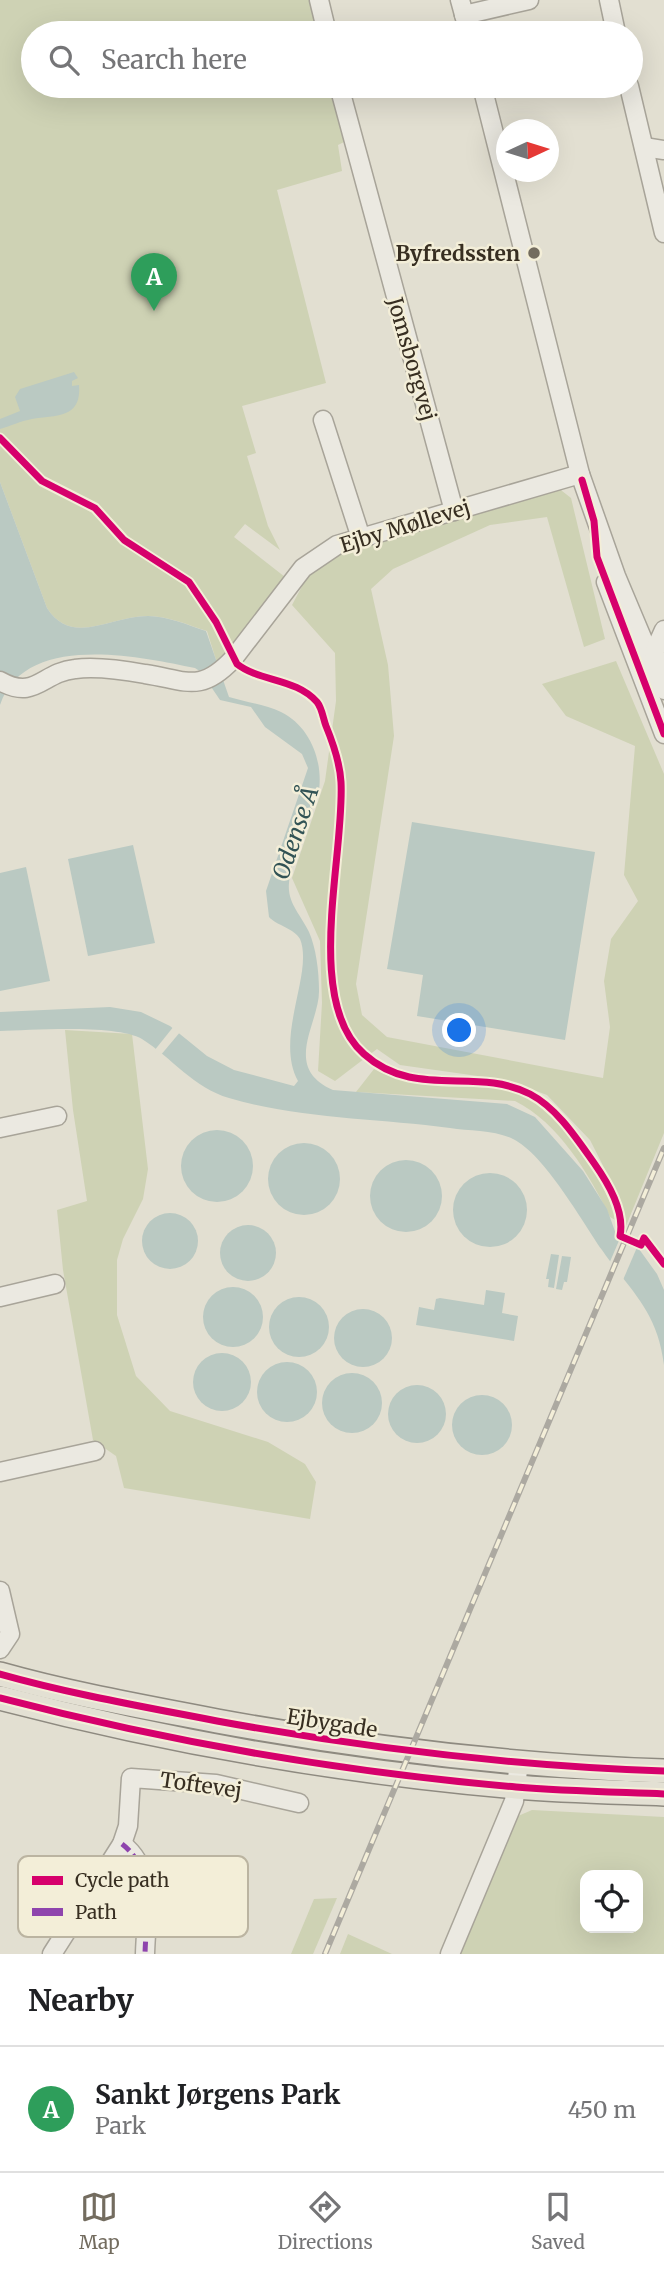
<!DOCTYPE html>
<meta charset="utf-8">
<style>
body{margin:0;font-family:Merriweather,serif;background:#f2f2f2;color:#202124}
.controls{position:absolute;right:21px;bottom:21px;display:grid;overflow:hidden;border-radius:14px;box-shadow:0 7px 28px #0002}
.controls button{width:63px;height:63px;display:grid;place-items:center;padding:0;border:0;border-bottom:2px solid #e0e0e0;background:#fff;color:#202124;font:35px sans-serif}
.compass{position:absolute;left:496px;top:119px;width:63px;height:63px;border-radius:50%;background:#fff;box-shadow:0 7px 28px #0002;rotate:86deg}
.you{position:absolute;left:460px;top:1031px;width:24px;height:24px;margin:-18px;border:5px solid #fff;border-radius:50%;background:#1a73e8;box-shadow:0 0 0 10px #1a73e833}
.badge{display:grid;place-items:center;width:46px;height:46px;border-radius:50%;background:#736c5f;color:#fff;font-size:23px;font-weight:700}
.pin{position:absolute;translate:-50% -58px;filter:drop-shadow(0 2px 4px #0008)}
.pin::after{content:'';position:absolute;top:37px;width:24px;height:21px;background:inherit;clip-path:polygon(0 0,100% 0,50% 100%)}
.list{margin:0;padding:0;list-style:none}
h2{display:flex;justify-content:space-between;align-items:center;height:91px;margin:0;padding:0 28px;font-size:30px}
h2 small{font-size:23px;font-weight:400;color:#757577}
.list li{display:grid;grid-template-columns:46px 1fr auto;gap:21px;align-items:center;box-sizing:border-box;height:126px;padding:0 28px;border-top:2px solid #e0e0e0}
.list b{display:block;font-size:26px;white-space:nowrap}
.list p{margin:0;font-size:23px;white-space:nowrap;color:#757577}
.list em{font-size:23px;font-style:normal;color:#757577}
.icon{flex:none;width:38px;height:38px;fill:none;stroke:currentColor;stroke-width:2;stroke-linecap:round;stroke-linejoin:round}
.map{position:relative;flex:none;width:664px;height:1954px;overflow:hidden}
.search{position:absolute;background:#fff;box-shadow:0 7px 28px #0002;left:21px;right:21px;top:21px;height:77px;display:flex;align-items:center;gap:18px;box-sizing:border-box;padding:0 24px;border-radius:38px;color:#757577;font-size:26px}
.sheet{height:217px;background:#fff}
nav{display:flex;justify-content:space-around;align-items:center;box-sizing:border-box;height:98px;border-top:2px solid #e0e0e0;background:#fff;font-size:19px;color:#757577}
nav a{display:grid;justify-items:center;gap:4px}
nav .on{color:#736c5f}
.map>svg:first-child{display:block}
.green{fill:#ced2b4;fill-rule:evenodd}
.water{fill:#bac9c2}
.pier{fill:#e2dfd1}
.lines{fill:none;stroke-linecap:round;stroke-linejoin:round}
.minor-casing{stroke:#a8a499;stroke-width:21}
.major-casing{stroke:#8e8a80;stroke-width:26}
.minor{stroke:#ebe9e1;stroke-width:18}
.major{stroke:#e3e0d3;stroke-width:23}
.rail-casing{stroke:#aca9a1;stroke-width:6}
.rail{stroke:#f3eed8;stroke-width:3.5;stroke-dasharray:10;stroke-linecap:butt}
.quiet{stroke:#8e44ad;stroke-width:5;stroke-dasharray:10 5;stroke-linecap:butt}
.cycleway-casing{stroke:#f3eed8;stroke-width:11}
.cycleway{stroke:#d6006c;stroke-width:7}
.poi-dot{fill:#736c5f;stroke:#f3eed8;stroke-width:2.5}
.labels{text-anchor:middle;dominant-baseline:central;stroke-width:5;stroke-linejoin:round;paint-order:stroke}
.poi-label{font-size:21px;font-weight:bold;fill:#372e21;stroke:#f3eed8;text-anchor:end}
.street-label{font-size:21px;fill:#372e21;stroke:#f3eed8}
.water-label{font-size:23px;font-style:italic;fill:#325355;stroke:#f3eed8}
.key{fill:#f3eed8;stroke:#bbb4a1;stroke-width:2}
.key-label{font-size:19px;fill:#372e21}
</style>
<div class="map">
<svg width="664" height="1954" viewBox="0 0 664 1954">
<rect width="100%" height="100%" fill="#e2dfd1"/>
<!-- green -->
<g class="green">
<path d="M0,0h309l8,33h-284v53h297l14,56 -6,3 4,26 -65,19 49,193 -84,23 14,47 -9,3 21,70 12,24 -35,-26 -11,13 51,40 -68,86 -10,-32c-19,-6 -39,-15 -59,-15 -38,0 -76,31 -101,-8l-47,-126z"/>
<path d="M557,487l14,11 34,141 -21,8 -37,-130 -57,8 -97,44 -22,20 17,76 6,71 -38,248 6,31 25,22 216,41 7,-51 -6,-46 7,-42 27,-38 -14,-26 11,-129 -69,-30 -24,-32 74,-23 48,113v359l-38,93 -6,-27 -30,-59 -43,-45 -41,-15 -106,-15 -23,-16 -42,32 -17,-10 4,-68 -2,-62 -28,-63 33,-97 11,-80 -1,-48 -43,-48 16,-30 37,-25z"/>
<path d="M65,1030l67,4 16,135 -5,30 -20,40 -6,21v55l19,61 34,35 98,31 37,22 11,18 -6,37 -186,-31 -8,-32 -23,-16 -30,-170 -6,-60 30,-9 -14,-91z"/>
<path d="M374,1069c32,17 64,17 100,18 12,1 26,0 38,3 47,12 92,88 105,131l-7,-4c-21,-43 -51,-94 -95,-116l-159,-9z"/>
<path d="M532,1810l132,7v137h-208l62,-138zM585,1875h53v53h-53z"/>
<path d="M337,1898l-24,56h-22l23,-55z"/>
<path d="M348,1934l44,20h-52z"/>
</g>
<!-- water -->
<g class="water">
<path d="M74,372l4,6 -6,3v5l7,-1c3,34 -24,30 -47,34 -12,2 -21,7 -32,10v-10l20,-8 -5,-14 5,-8z"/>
<path d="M0,482l47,126c25,39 63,8 101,8 19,0 40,9 58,15l23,66c17,5 37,8 52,15 29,14 42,49 38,78 -10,29 -27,62 -30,93 -2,20 12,32 20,49 7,16 10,39 10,58 1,33 -38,77 14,100l174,14 28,13 48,54 24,38 10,28 22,12 18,25 7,16v75c-7,-55 -33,-73 -62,-115 -20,-29 -58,-96 -89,-111 -18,-9 -44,-8 -63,-11 -74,-10 -149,-9 -221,-30 -35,-10 -57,-40 -87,-59 -25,-15 -110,-9 -142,-8v-19l110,-5 31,5 29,14 37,30 27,14 60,16 4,-5c-24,-44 16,-108 2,-142 -5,-10 -24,-14 -31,-22l-3,-26 42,-123 -6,-14 -37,-27 -14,-20 -31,-7 -19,-28 -6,-4c-58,-12 -170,-36 -195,37z"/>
<path d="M412,822l183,30 -30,188 -148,-24 6,-41 -36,-6z"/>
<path d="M133,845l22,98 -67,13 -20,-97z"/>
<path d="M26,867l24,114 -50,10v-118z"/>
<circle cx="217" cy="1166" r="36"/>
<circle cx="304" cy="1179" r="36"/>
<circle cx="406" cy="1196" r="36"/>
<circle cx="490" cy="1210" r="37"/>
<circle cx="170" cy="1241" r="28"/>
<circle cx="248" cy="1253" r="28"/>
<path d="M551,1254l8,1 -5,33 -6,-1 1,-8h-3z"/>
<path d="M562,1256l9,1 -4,25h-3l-2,8 -6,-1z"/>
<circle cx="233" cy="1317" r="30"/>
<path d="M486,1290l19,3 -3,20 16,3 -4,25 -98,-16 3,-18 15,3 2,-11 4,-1 44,7z"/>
<circle cx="299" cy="1327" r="30"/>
<circle cx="363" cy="1338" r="29"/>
<circle cx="222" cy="1382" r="29"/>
<circle cx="287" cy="1392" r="30"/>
<circle cx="352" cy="1403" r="30"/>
<circle cx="417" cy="1414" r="29"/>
<circle cx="482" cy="1425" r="30"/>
</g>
<!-- pier -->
<g class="pier">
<path d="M174,1026l7,5 -21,25 -6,-5z"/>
<path d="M621,1236l17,9 -15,35 -14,-16z"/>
</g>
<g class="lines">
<defs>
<g id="minor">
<path d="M319,0l8,33"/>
<path d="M460,0l9,33"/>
<path d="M609,0l7,33"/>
<path d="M464,15l65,-15"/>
<path d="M339,86l115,425"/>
<path d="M482,86l98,388 36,102 48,114"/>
<path d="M629,86l35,147"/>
<path d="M644,147l20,3"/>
<path d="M323,420l38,118"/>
<path d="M606,582l58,152"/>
<path d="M660,666l-6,-14 10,-22"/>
<path d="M0,681c36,20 42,-9 75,-12 21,-3 48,1 70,5 41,6 55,20 88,-15l70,-91 34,-23 243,-71"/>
<path d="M0,1128l57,-12"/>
<path d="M0,1297l55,-13"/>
<path d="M0,1472l95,-21"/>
<path d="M0,1591l10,43 -10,15"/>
<path d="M122,1844c34,26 24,72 23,110"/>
<path d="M52,1954l70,-110 6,-18 3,-48 85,6 83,19"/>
<path d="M450,1954l64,-153 5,-38"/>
</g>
<g id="major">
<path d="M0,1674c71,20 145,33 217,47 148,27 297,45 447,50"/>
<path d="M0,1698c169,44 342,74 516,89 49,4 99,5 148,7"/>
</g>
</defs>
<!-- minor casing -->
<use href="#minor" class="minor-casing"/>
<!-- major casing -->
<use href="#major" class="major-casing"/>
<!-- minor -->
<use href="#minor" class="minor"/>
<!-- major -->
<use href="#major" class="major"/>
<defs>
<path id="rail" d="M325,1954l339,-806"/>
</defs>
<!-- rail casing -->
<use href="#rail" class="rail-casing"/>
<!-- rail -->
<use href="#rail" class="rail"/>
<!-- quiet -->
<path class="quiet" d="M122,1844c34,26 24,72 23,110"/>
<defs>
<g id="cycleway">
<path d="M0,438l42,43 53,27 29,32 65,42 27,40 21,42c23,18 59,14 80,38 5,6 6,16 9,24 7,17 14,38 15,56 4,72 -38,219 23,272 51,46 112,12 166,40 27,14 47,45 64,69 14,20 31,48 26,73l21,9 3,-7 20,26"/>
<path d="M582,480l12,41 3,36 67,177"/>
<path d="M0,1674c71,20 145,33 217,47 148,27 297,45 447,50"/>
<path d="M0,1698c169,44 342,74 516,89 49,4 99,5 148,7"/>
</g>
</defs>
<!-- cycleway casing -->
<use href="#cycleway" class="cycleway-casing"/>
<!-- cycleway -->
<use href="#cycleway" class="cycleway"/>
</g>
<!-- markers -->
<circle class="poi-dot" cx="534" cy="253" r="7"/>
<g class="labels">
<!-- poi labels -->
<g class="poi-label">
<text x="520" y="253">Byfredssten</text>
</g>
<!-- street labels -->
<g class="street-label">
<text transform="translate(412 359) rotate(74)">Jomsborgvej</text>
<text transform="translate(405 526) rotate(-17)">Ejby Møllevej</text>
<text transform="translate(332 1723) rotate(9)">Ejbygade</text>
<text transform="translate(201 1785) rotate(8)">Toftevej</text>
</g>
<!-- water labels -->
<g class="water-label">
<text transform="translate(295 833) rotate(-71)">Odense Å</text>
</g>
</g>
<!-- legend -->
<rect x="18" y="1856" width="230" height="81" rx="10" class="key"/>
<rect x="32" y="1876" width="31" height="9" fill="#d6006c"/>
<rect x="32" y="1908" width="31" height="8" fill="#8e44ad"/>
<g class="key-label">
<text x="75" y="1887">Cycle path</text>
<text x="75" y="1919">Path</text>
</g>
</svg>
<div class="controls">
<button><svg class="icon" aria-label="locate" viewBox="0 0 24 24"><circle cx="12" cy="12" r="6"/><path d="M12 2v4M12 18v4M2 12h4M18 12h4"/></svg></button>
</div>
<svg class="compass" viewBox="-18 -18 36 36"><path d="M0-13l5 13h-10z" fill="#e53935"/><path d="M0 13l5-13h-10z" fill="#757577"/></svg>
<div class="you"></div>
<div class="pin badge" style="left:154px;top:311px;background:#2e9e5b">A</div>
<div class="search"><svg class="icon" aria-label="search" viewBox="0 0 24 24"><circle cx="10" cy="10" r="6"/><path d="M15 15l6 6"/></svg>Search here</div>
</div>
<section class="sheet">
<h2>Nearby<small></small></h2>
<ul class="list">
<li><span class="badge" style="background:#2e9e5b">A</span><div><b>Sankt Jørgens Park</b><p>Park</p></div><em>450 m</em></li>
</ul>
</section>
<nav>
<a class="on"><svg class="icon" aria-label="map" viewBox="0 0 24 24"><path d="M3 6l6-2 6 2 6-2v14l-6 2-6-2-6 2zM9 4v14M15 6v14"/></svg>Map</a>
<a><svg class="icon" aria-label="directions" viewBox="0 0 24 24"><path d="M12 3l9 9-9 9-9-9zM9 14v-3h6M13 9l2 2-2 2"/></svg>Directions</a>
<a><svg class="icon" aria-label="saved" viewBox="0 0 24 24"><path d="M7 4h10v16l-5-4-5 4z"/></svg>Saved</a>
</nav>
